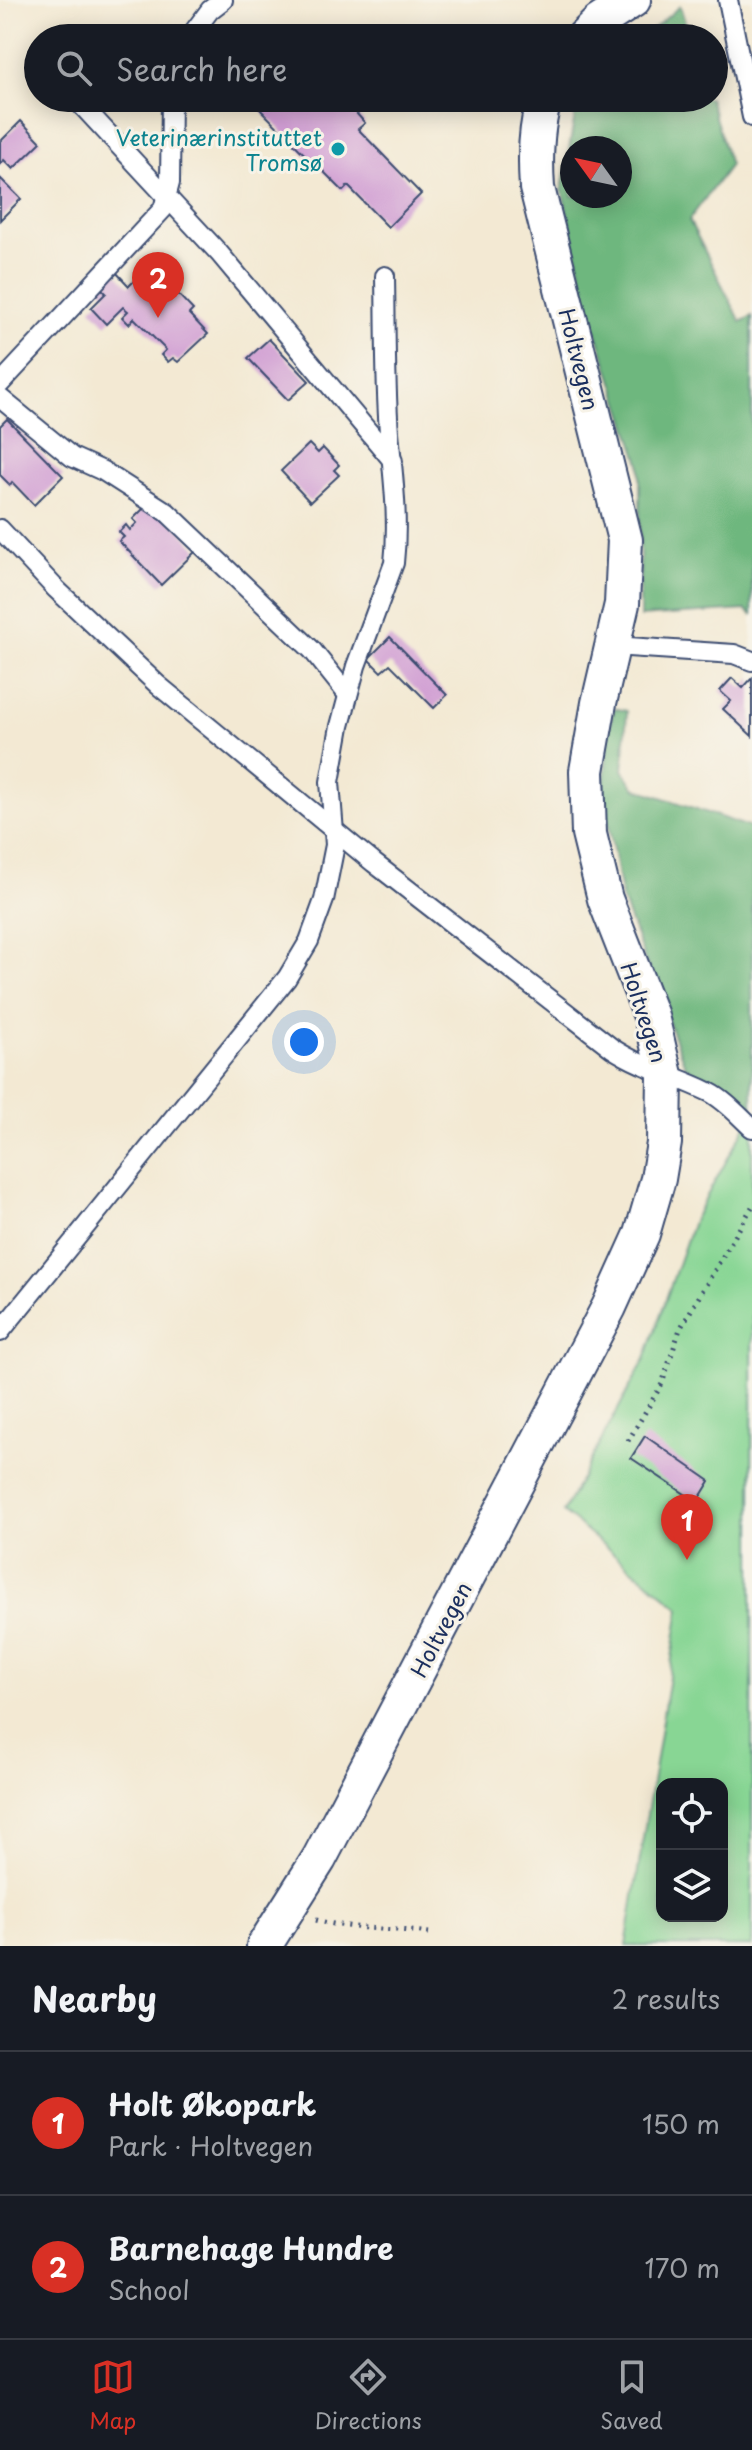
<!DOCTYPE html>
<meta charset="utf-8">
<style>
body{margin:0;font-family:"Playpen Sans",sans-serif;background:#242831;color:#f1f3f6}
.controls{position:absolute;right:24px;bottom:24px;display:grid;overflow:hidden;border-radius:16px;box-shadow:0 4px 20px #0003}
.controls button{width:72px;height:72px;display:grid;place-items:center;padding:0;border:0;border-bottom:2px solid #363941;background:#171b24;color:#f1f3f6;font:40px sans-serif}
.compass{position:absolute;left:560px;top:136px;width:72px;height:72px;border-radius:50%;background:#171b24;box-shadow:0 4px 20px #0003;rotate:303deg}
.you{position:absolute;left:304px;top:1042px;width:28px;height:28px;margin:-20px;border:6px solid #fff;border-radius:50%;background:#1a73e8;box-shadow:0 0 0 12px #1a73e833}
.badge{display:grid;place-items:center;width:52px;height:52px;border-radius:50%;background:#d93025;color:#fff;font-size:26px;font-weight:700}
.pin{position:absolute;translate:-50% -66px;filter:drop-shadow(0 2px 4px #0008)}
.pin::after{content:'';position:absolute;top:42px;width:28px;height:24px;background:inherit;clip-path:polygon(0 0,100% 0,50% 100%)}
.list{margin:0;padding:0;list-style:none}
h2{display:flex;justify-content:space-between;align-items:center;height:104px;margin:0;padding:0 32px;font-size:34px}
h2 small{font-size:26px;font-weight:400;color:#9ea1a6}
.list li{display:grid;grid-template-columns:52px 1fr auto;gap:24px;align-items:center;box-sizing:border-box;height:144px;padding:0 32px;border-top:2px solid #363941}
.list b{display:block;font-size:30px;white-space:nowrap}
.list p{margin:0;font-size:26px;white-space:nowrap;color:#9ea1a6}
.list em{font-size:26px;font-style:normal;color:#9ea1a6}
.icon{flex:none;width:44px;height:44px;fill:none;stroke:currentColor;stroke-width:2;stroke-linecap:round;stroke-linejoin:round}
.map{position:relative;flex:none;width:752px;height:1946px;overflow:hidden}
.search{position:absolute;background:#171b24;box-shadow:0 4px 20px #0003;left:24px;right:24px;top:24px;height:88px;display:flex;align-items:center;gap:20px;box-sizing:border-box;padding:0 28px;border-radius:44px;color:#9ea1a6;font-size:30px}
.sheet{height:392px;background:#171b24}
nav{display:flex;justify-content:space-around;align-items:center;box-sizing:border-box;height:112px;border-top:2px solid #363941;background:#171b24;font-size:22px;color:#9ea1a6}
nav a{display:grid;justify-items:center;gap:4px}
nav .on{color:#d93025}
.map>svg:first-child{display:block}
.green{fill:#88d694;stroke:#528279;stroke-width:2;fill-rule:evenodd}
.forest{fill:#6eb77e;stroke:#44736e;stroke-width:2;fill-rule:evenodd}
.building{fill:#d09dd3}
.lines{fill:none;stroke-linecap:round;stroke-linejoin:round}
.lane-casing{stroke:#3b4b70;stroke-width:22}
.street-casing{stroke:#3b4b70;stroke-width:38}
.path{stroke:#3b4b70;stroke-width:5;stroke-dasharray:2 6;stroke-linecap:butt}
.lane{stroke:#fff;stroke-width:18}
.street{stroke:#fff;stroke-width:34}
.culture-dot{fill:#0f9aa8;stroke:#f7f3e8;stroke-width:3}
.labels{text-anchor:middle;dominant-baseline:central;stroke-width:6;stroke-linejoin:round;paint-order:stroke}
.culture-label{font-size:22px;fill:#0d838f;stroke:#f7f3e8;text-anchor:end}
.street-label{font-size:22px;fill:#1b2f5e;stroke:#f7f3e8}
</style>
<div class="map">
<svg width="752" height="1946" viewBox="0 0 752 1946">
<rect width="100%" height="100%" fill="#f7f3e8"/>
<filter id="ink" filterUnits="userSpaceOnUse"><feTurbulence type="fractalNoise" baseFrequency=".0125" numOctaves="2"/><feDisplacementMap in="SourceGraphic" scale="16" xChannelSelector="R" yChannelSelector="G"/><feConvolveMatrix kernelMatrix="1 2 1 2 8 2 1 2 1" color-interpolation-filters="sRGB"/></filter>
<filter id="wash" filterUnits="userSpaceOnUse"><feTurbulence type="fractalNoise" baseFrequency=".006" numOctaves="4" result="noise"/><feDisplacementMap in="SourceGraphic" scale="32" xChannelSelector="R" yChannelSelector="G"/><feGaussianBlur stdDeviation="1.8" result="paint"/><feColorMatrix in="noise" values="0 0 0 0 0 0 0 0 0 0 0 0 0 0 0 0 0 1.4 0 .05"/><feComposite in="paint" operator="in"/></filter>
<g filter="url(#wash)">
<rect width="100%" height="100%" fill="#f3e9d3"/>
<!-- green -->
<path class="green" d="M752,1115v831h-126l54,-338 -117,-96 82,-153 49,-140zM662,1784h60v132h-60z"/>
<!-- forest -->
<g class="forest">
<path d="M680,6l10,32h-47z"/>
<path d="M578,98h131l21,67 -41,55 52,102 11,-6v299l-6,-5 -106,7v-154l-50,-150 -28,-124zM572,148h48v48h-48z"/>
<path d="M614,708l13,3 -4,59 12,18 117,40v285l-67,-47 -63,-167 -19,-105 7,-69z"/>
</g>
<g id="blocks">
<!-- building -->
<g class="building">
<path d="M249,98h104l9,9 -6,6 9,10 -7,6 63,65 -33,33 -40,-41 -5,5 -23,-23 -1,1z"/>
<path d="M21,121l20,21 -28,27 -9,-9 -4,4v-22z"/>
<path d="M0,178l21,21 -21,21z"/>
<path d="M114,270l15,16 14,-14 7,7 2,-2 17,18 5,-5 19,20 -4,4 19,20 -30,28 -5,-4 -5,4 -7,-7 5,-5 -32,-32 -5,6 -7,-7 6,-6 -5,-4 -17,17 -15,-16 15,-15 -7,-7z"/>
<path d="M269,339l40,42 -21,19 -40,-42z"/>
<path d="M7,419l56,57 -29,29 -22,-23 -2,3 -10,-10v-49z"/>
<path d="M309,444l9,9 5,-5 16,17 -5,5 5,5 -29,27 -29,-31z"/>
<path d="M146,506h10l42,43 -37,36 -42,-44 5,-4 -5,-5 7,-7 4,5 7,-7 -4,-4z"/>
<path d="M390,637l57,58 -13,13 -44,-44 -9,8 -13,-13z"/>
<path d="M732,678l11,10 9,-10v58l-29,-27 8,-8 -11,-10z"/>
<path d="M645,1436l65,45 -13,21 -66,-44z"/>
</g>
</g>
</g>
<g filter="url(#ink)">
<use href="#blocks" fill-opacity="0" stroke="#3b4b70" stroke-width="2"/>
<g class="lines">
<defs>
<g id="lane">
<path d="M728,0l24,117"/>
<path d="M189,38l21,-28 13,-10"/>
<path d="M75,98l144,155 174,208"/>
<path d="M0,384l163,-175 7,-26 1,-85"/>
<path d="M0,398l72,59 31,14 64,41 145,138 36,45"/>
<path d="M0,529l56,60 102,96 216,178 238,185c30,20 65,28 97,44 16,8 30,24 43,36"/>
<path d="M613,646l121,8 18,7"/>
<path d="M0,1332l287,-354 22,-37 15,-41 11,-55 -5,-63 10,-56 16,-60 38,-103c5,-44 -1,-87 -5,-131 -4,-51 -3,-104 -4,-156"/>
</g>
<g id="street">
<path d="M583,38l16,-16 34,-22"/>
<path d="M264,1946l55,-87 290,-552 33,-73 16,-55 6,-36 1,-68 -14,-59 -46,-117 -16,-65 -2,-63 12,-68 23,-99 3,-64 -88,-352c-2,-30 -2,-61 8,-90"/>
</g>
</defs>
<!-- lane casing -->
<use href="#lane" class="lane-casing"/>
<!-- street casing -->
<use href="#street" class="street-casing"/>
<!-- path -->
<g class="path">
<path d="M628,1441l34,-57 18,-55 72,-122"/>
<path d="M316,1920c35,10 76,8 113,13"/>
</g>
<!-- lane -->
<use href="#lane" class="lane"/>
<!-- street -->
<use href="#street" class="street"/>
</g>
</g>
<!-- markers -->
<circle class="culture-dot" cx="338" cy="149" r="8"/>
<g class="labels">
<!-- culture labels -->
<g class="culture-label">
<text x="322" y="136">Veterinærinstituttet<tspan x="322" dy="25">Tromsø</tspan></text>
</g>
<!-- street labels -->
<g class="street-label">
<text transform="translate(580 359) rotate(76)">Holtvegen</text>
<text transform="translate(645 1012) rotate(72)">Holtvegen</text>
<text transform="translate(440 1629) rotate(-62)">Holtvegen</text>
</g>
</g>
</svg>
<div class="controls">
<button><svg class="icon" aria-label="locate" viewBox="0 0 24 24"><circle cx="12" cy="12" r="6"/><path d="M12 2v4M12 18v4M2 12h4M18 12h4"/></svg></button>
<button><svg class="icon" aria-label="layers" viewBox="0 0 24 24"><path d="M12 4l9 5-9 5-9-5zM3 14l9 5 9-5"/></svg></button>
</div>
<svg class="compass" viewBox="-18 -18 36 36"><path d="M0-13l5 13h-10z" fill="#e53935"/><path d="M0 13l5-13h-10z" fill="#9ea1a6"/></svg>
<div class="you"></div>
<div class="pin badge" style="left:687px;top:1560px">1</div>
<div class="pin badge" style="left:158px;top:318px">2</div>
<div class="search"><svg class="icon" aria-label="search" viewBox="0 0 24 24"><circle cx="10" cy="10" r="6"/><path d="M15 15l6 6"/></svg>Search here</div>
</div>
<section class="sheet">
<h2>Nearby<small>2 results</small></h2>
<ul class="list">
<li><span class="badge">1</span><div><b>Holt Økopark</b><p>Park · Holtvegen</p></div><em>150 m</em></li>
<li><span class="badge">2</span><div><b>Barnehage Hundre</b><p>School</p></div><em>170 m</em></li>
</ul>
</section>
<nav>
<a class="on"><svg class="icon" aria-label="map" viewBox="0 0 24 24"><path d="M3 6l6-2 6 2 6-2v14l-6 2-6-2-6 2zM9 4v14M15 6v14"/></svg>Map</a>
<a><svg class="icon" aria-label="directions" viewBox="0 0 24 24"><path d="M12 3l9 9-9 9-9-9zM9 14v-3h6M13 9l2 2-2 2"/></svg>Directions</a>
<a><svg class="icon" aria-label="saved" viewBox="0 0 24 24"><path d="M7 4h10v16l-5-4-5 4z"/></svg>Saved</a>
</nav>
